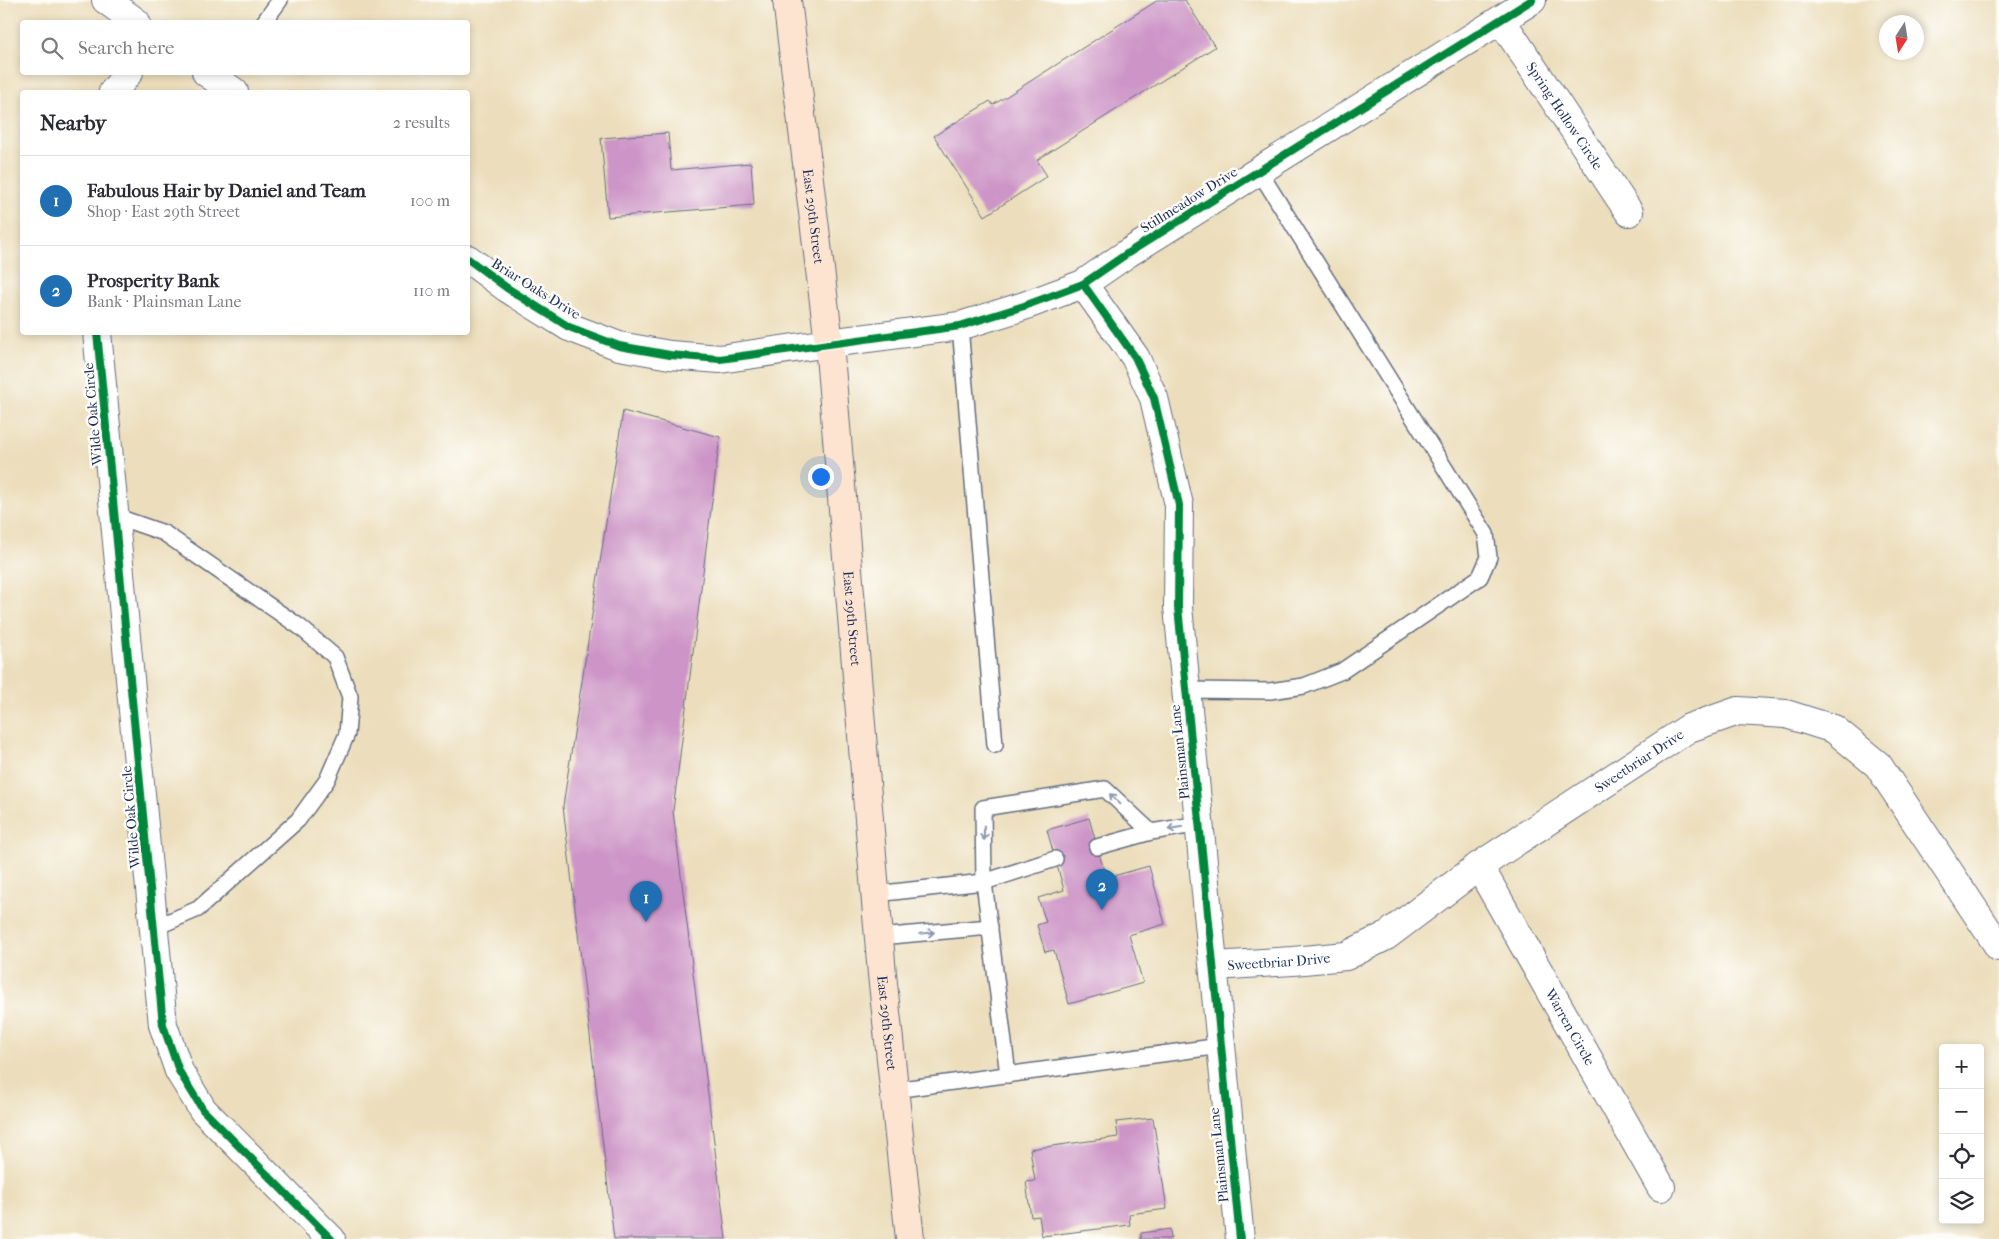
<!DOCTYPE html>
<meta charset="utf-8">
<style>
body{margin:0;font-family:"IM FELL French Canon",serif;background:#f2f2f3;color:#2b2b33}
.controls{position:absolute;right:15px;bottom:15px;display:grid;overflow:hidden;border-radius:5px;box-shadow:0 2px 8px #0003}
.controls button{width:45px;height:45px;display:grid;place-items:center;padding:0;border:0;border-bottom:1px solid #e1e1e2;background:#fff;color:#2b2b33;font:25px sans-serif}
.compass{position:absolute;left:1879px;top:15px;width:45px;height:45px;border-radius:50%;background:#fff;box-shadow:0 2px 8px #0003;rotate:192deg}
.you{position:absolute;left:820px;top:476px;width:18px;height:18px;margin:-12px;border:4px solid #fff;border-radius:50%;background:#1a73e8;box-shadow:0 0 0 8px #1a73e833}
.badge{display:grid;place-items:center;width:32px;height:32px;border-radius:50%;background:#1f6fb2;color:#fff;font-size:16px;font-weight:700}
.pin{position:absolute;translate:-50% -41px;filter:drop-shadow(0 1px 2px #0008)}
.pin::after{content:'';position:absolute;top:26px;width:18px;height:15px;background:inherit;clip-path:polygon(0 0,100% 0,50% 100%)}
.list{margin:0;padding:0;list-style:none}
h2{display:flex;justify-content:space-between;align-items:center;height:65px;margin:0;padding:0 20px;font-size:21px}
h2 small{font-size:16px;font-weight:400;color:#7c7c81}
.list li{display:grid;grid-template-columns:32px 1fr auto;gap:15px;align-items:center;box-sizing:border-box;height:90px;padding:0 20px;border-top:1px solid #e1e1e2}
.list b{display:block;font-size:19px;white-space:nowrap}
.list p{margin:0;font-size:16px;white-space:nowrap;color:#7c7c81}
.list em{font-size:16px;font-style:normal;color:#7c7c81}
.icon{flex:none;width:28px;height:28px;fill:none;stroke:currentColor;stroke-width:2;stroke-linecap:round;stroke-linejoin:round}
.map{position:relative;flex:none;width:1999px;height:1239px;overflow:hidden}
.search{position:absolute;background:#fff;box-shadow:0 2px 8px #0003;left:20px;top:20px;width:450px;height:55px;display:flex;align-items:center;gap:12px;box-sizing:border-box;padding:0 18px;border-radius:5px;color:#7c7c81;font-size:19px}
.panel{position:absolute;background:#fff;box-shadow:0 2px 8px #0003;left:20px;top:90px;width:450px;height:245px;border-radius:5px}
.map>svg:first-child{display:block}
.building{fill:#cd95c7}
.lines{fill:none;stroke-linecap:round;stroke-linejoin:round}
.service-casing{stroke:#646c7f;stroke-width:18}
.minor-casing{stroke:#646c7f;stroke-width:30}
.tertiary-casing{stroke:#646c7f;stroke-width:30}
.secondary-casing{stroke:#646c7f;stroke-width:30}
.service{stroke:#fff;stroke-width:15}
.minor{stroke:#fff;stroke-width:28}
.tertiary{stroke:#fff;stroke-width:28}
.secondary{stroke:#fde4d1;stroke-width:28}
.cycleway-casing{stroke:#fdfcf7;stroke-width:11}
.cycleway{stroke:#00873e;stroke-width:8}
.oneway{stroke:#8d97ae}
.labels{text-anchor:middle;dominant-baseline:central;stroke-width:5;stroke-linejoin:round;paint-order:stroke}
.street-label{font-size:14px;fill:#1b2f5e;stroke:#fdfcf7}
</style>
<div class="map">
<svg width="1999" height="1239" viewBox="0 0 1999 1239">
<rect width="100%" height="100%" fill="#fdfcf7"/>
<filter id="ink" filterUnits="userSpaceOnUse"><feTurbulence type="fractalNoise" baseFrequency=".02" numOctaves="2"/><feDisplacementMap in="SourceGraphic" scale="10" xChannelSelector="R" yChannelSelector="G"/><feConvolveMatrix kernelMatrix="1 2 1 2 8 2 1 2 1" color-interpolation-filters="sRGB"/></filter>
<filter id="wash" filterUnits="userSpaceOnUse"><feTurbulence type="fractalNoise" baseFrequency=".0096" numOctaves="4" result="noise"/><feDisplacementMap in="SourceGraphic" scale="20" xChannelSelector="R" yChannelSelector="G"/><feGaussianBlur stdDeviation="1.12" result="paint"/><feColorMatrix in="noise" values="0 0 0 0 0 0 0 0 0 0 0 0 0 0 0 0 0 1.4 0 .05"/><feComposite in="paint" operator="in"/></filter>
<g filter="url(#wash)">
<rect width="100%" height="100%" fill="#ecdebc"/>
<g id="blocks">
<!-- building -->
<g class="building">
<path d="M1158,0h27l30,47 -178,113 10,16 -62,40 -51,-80 56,-35 3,4z"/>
<path d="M668,133l3,37 80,-7 3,42 -146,12 -7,-79z"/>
<path d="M623,411l97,26 -47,374 53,428h-112l-51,-433z"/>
<path d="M1089,818l17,60 43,-12 16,58 -36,11 14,48 -74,21 -15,-54 -9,2 -8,-27 9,-3 -8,-24 26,-8 -17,-60z"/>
<path d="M1153,1118l14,91 -38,5 1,11 -88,11 -3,-20 -8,1 -5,-35 9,-1 -5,-32 88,-12 -2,-15z"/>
<path d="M1170,1229l1,10h-30v-6z"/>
</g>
</g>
</g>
<g filter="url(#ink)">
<use href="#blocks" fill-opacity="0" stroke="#646c7f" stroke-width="1"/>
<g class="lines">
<defs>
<g id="service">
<path d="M264,22l16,-22"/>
<path d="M960,326l35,419"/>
<path d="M115,516l49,17 136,94 35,30 15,40 -3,37 -20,46 -29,40 -100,89 -44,19"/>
<path d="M1187,690l83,1 34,-5 38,-15 138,-94 9,-20 -3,-23 -227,-363"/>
<path d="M1097,847l54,-15 49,-8"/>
<path d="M875,894l109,-12 71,-23"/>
<path d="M879,937l111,-10"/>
<path d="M1008,1075l-24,-193 -1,-74 122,-19 46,43"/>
<path d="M894,1090l327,-44"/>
</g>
<g id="minor">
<path id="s1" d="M1501,20l128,192"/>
<path d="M113,92l16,-20"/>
<path d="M1083,284l52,73 19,41 25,107 -1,102 62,632"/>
<path d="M97,332l66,693 16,46 24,39 128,129"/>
<path d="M829,343l131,-17 64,-20 59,-22 45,-31 404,-253"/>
<path id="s2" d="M1479,866l182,321"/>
<path id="s3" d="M1214,966l79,-5 53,-5 40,-20 93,-70 210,-138 49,-17 48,3 48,15 44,36 121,182"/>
</g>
<g id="tertiary">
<path d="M106,0l30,22"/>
<path d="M206,72l28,20"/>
<path d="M468,259l39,29 62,39 50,19 51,9 50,4 109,-16"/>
</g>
<g id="secondary">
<path id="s4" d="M787,0l42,343 53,631 28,265"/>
</g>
</defs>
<!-- service casing -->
<use href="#service" class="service-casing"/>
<!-- minor casing -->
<use href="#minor" class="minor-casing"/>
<!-- tertiary casing -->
<use href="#tertiary" class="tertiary-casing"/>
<!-- secondary casing -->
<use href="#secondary" class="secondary-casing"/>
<!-- service -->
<use href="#service" class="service"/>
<!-- minor -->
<use href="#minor" class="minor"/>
<!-- tertiary -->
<use href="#tertiary" class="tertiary"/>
<!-- secondary -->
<use href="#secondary" class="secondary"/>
<defs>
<g id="cycleway">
<path d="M468,259l39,29 62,39 50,19 51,9 50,4 240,-33 64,-20 59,-22 45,-31 404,-253"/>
<path d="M1083,284l52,73 19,41 25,107 -1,102 62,632"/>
<path d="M97,332l66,693 16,46 24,39 128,129"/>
</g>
</defs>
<!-- cycleway casing -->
<use href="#cycleway" class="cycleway-casing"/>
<!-- cycleway -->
<use href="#cycleway" class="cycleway"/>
</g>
<!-- one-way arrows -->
<defs><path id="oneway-shaft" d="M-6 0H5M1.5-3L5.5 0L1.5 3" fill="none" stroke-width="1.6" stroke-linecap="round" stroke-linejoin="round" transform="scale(1.25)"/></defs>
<g class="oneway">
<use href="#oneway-shaft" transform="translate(1115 799) rotate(-136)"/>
<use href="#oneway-shaft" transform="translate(1175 828) rotate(170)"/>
<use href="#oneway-shaft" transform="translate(984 833) rotate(89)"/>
<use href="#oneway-shaft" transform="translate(927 933) rotate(-5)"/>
</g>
</g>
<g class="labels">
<!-- street labels -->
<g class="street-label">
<text stroke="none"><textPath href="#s1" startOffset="115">Spring Hollow Circle</textPath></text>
<text transform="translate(1189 200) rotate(-32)">Stillmeadow Drive</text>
<text stroke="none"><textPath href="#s4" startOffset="218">East 29th Street</textPath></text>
<text transform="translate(536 289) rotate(32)">Briar Oaks Drive</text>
<text transform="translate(93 414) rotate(-95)">Wilde Oak Circle</text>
<text stroke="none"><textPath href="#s4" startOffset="622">East 29th Street</textPath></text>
<text transform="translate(1180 752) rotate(-96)">Plainsman Lane</text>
<text stroke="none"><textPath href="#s3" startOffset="485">Sweetbriar Drive</textPath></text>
<text transform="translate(131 817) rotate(-95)">Wilde Oak Circle</text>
<text stroke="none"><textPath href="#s3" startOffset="65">Sweetbriar Drive</textPath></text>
<text stroke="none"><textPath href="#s4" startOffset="1028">East 29th Street</textPath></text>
<text stroke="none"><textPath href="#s2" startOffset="185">Warren Circle</textPath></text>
<text transform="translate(1219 1155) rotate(-96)">Plainsman Lane</text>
</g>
</g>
</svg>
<div class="controls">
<button>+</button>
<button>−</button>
<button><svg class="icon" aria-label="locate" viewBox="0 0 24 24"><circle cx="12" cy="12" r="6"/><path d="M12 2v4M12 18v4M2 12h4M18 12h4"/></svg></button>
<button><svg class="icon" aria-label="layers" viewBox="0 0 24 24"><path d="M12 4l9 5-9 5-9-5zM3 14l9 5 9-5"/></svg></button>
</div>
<svg class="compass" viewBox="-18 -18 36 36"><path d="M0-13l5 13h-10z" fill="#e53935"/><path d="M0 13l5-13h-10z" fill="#7c7c81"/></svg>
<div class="you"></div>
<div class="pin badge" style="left:646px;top:922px">1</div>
<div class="pin badge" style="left:1102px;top:910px">2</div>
<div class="search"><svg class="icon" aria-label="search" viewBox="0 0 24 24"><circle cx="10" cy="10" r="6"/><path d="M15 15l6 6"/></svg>Search here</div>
<section class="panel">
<h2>Nearby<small>2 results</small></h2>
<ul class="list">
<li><span class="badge">1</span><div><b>Fabulous Hair by Daniel and Team</b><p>Shop · East 29th Street</p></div><em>100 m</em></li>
<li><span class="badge">2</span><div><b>Prosperity Bank</b><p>Bank · Plainsman Lane</p></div><em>110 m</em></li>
</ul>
</section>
</div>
